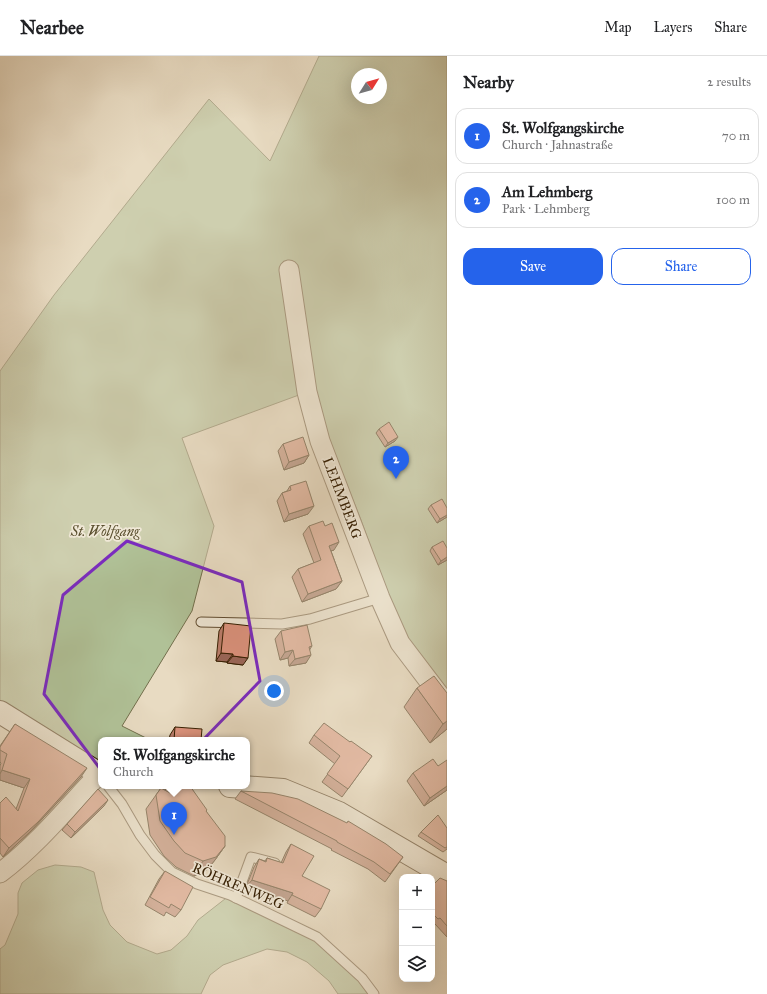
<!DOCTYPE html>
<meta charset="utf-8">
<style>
body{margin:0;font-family:"IM FELL Great Primer",serif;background:#f6f6f6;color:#202124}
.controls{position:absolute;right:12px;bottom:12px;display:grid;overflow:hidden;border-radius:8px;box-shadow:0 4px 16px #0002}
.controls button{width:36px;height:36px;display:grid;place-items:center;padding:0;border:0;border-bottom:1px solid #e0e0e0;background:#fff;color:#202124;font:20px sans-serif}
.compass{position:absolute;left:351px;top:12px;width:36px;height:36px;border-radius:50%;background:#fff;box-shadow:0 4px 16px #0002;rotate:53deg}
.you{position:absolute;left:274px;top:635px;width:14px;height:14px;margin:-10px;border:3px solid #fff;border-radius:50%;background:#1a73e8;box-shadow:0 0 0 6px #1a73e833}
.badge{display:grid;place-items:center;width:26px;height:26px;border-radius:50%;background:#2563eb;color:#fff;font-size:13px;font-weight:700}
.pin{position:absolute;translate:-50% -33px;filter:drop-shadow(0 1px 2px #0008)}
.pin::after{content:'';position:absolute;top:21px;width:14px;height:12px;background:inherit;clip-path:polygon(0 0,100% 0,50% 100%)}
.popup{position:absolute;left:98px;top:681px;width:152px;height:52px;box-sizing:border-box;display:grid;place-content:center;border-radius:8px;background:#fff;filter:drop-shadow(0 1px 3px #0005);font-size:13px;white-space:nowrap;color:#757577}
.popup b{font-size:15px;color:#202124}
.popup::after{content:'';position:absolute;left:50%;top:100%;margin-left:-8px;border:8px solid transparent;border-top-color:#fff}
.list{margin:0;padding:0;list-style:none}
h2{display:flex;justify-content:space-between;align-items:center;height:52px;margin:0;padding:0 16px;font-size:17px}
h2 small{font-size:13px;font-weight:400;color:#757577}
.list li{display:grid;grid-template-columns:26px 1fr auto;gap:12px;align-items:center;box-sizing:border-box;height:56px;margin:0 8px 8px;padding:0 8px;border:1px solid #e0e0e0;border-radius:12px}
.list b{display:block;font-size:15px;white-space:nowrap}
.list p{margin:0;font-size:13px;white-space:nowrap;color:#757577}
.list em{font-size:13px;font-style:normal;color:#757577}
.actions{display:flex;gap:8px;padding:12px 16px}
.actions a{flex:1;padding:9px 0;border:1px solid #2563eb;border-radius:12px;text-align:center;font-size:14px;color:#2563eb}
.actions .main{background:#2563eb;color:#fff}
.icon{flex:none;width:22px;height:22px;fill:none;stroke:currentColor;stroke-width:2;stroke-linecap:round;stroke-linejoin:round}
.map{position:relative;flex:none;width:447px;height:938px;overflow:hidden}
header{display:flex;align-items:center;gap:24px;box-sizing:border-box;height:56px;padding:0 20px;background:#fff;border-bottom:1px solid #e0e0e0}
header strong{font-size:19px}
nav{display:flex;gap:22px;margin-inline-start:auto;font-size:14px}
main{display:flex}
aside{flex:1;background:#fff}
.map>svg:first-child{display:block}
.green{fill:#b0c197;stroke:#726f4c;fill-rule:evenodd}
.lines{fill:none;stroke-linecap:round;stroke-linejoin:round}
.lane-casing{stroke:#614c30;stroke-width:11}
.street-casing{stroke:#614c30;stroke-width:21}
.secondary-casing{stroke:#341d00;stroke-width:24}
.lane{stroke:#f0e8d7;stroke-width:9}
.street{stroke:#f0e8d7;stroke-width:19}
.secondary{stroke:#f0e8d7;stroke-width:22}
.wall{fill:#bd7e6c;stroke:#341d00}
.shaded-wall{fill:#9a6658;stroke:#341d00}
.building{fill:#dc927d;stroke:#341d00}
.marked{fill:none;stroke:#7b2cbf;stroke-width:3;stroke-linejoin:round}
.labels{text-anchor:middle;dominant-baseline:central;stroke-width:3.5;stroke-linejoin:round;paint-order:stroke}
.street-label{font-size:14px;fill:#341d00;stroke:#f0e8d7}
.park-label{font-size:14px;font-style:italic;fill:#594e2d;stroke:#f0e8d7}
</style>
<header>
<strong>Nearbee</strong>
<nav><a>Map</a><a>Layers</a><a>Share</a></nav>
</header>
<main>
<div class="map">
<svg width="447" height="938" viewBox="0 0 447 938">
<rect width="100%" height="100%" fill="#e8dbc2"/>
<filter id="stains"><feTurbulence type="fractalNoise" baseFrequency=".005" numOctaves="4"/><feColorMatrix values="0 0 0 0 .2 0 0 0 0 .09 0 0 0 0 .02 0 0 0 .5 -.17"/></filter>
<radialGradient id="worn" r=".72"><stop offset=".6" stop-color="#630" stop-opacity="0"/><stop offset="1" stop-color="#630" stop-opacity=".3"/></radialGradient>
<!-- green -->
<g class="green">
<path d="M319,0h128v637l-15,-7 -37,-70 -34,-96 -40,-100 -14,-28 -125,46 32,88 -22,85 -70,115 28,14h-49v35l-101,-63v-341l54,-76 155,-196 61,62zM357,18h24v24h-24z"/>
<path d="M55,809l26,2 13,5 9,38 7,15 17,17 30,12 14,-4 16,-14 11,-16 32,-25 72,34 72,65h-36l-9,-13 -22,-19 -20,-10 -20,-3 -44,16 -13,10 -9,19h-201v-45l5,-4 13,-31v-21l4,-10 16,-13z"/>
</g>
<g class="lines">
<defs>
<g id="lane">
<path d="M201,566l81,2 28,-5 70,-21"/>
<path d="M108,730l14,18 18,31 15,20 17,17 25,12 33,11 87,42 45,41 12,16"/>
<path d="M236,842l15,-41 24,6"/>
</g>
<g id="street">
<path d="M289,214l18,122 13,49 60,157 20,45 47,62"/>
<path d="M0,817c37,-28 67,-65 99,-99"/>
</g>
<g id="secondary">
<path d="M0,656l101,63"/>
<path d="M230,730l53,4 56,23 108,63"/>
</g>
</defs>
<!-- lane casing -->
<use href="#lane" class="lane-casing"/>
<!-- street casing -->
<use href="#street" class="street-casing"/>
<!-- secondary casing -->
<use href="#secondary" class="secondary-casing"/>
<!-- lane -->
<use href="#lane" class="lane"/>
<!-- street -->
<use href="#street" class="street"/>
<!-- secondary -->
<use href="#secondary" class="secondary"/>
</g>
<!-- wall -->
<g class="wall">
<path d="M379,373l16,12 -10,6 -9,-14z"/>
<path d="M283,388l26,11 -5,8 -20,7 -6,-19z"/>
<path d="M290,430l18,28 -24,8 -7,-21 5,-8 5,-2z"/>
<path d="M431,449l16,3v9l-10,6 -9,-14z"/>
<path d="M309,470l25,24 -3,1 11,30 -6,8 -34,13 -10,-25 6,-8 16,-6 -11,-29z"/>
<path d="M432,491l15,1v12l-9,5 -8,-14z"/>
<path d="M224,567l19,42 -16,-2v-1l-11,-1 3,-30z"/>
<path d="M281,575l31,15 -2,3 -4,14 -17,3 -1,-8 -8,2 -5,-21z"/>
<path d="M417,632l30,41 -17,14 -26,-36z"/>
<path d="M15,668l66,53 -50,54 -28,26 -3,-4v-50l16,6 8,-21 -24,-8v-14l1,-3 -1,-1v-16z"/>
<path d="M175,671l26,13h-32l1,-5z"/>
<path d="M314,679l36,7 22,14 -30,41 -20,-15 13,-18 -26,-21z"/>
<path d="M413,717l34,17 -23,16 -17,-25z"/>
<path d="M168,730h22l16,25 19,35 -10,14 -9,11 -12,5 -18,-9 -12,-11 -14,-21 -4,-26 15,-21 4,2z"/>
<path d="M241,735l162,66 -18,25 -17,-13 -37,-19 1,-1 -97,-50z"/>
<path d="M104,750l-33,32 -9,-8 5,-6z"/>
<path d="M447,772v21l-4,3 -25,-16 3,-4z"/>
<path d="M291,788l11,32 19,33 -6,8 -28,-14 1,-2 -42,-14 8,-20 5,-8 6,2 2,-3 14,5 5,-11z"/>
<path d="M165,815l16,39 -6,7 -9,-5 -2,4 -19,-11 14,-26z"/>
<path d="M447,825v56l-12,-13 -1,1 -2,-2v-37z"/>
</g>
<!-- shaded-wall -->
<g class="shaded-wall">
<path d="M398,381l-3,4 -10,6 3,-4z"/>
<path d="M309,399l-5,8 -20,7 5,-8z"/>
<path d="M314,450l-6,8 -24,8 5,-8z"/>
<path d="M447,459v2l-10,6 3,-4z"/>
<path d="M339,486l-5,8 -10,3 5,-7z"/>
<path d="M447,501v3l-9,5 3,-4z"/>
<path d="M342,525l-6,8 -34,13 6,-8z"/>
<path d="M293,594l-5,8 -8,2 5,-8z"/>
<path d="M221,597l12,1 -6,8 -11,-1z"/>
<path d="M311,599l-5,8 -17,3 6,-7z"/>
<path d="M233,600l15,2 -5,7 -16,-2z"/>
<path d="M447,665v8l-17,14 13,-19z"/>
<path d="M87,712l-6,9 -50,54 -28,26 6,-9z"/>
<path d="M2,714l28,9 -6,9 -24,-8v-6z"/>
<path d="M447,730v4l-23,16 6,-8z"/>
<path d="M108,744l-4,6 -33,32 4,-6z"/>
<path d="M225,790l-10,14 -9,11 -12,5 9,-15z"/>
<path d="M252,824l41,13 -5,8 -42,-14z"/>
</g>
<!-- building -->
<g class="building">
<path d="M389,366l9,15 -10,6 -9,-14z"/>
<path d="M303,381l6,18 -20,7 -6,-18z"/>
<path d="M306,425l8,25 -25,8 -7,-21 9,-3 -1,-4z"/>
<path d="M442,443l5,9v7l-7,4 -9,-14z"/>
<path d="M323,465l2,5 7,-3 7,19 -10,4 13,35 -34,13 -10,-25 23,-9 -12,-34z"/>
<path d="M443,485l4,7v9l-6,4 -9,-14z"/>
<path d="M224,567l27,3 -3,32 -15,-2v-2l-12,-1z"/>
<path d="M307,569l5,21 -3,1 2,8 -16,4 -2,-9 -8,2 -4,-21z"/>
<path d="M434,620l13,17v28l-4,3 -26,-36z"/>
<path d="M324,667l26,19 1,-1 21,15 -24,33 -21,-15 13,-18 -26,-21z"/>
<path d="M15,668l72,44 -49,54 -29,26 -9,-10v-35l6,-6 12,14 12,-32 -28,-9 5,-16 -7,-4v-3z"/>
<path d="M175,671l27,2 -1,11h-27z"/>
<path d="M433,703l5,7 9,-6v26l-17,12 -17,-25z"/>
<path d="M171,730h19l17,24 -1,1 19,25v10l-9,11 -13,4 -18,-8 -11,-12 -14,-20 -4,-26 5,-7 9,5z"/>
<path d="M98,733l10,11 -33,32 -8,-8z"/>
<path d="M241,735l31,2 26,6 49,24 1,-2 38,23 17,13 -13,17 -16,-12 -37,-20v-1z"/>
<path d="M438,759l9,13v19l-2,1 -24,-16z"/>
<path d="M291,788l23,12 -12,20 28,14 -9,19 -29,-14 1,-2 -41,-13 7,-21 7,3 1,-4 16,5z"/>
<path d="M165,815l28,16 -12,23 -10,-6 -2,4 -19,-11z"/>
<path d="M440,822l7,3v45l-7,-8 -2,1 -6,-6v-27z"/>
</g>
<!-- marked area -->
<path d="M0 0H447V938H0ZM127,485l115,41 18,99 -58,60 -92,41 -66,-88 19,-99z" fill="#e8dbc2" fill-opacity=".55" fill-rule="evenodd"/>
<path class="marked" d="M127,485l115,41 18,99 -58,60 -92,41 -66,-88 19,-99z"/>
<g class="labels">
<!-- street labels -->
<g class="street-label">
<text transform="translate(342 442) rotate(69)">LEHMBERG</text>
<text transform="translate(238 830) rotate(23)">RÖHRENWEG</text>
</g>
<!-- park labels -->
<g class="park-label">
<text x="105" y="475">St. Wolfgang</text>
</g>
</g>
<rect width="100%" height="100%" filter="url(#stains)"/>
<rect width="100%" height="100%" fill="url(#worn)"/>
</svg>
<div class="controls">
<button>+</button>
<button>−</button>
<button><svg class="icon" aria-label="layers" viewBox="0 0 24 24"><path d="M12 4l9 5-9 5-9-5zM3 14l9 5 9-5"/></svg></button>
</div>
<svg class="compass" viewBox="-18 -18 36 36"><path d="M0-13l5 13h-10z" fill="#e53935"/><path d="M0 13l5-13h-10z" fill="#757577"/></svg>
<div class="you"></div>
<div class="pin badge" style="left:174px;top:779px">1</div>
<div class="popup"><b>St. Wolfgangskirche</b>Church</div>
<div class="pin badge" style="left:396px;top:423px">2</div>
</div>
<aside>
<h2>Nearby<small>2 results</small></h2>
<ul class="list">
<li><span class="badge">1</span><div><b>St. Wolfgangskirche</b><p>Church · Jahnastraße</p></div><em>70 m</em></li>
<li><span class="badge">2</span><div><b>Am Lehmberg</b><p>Park · Lehmberg</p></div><em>100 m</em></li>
</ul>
<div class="actions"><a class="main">Save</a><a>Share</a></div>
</aside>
</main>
